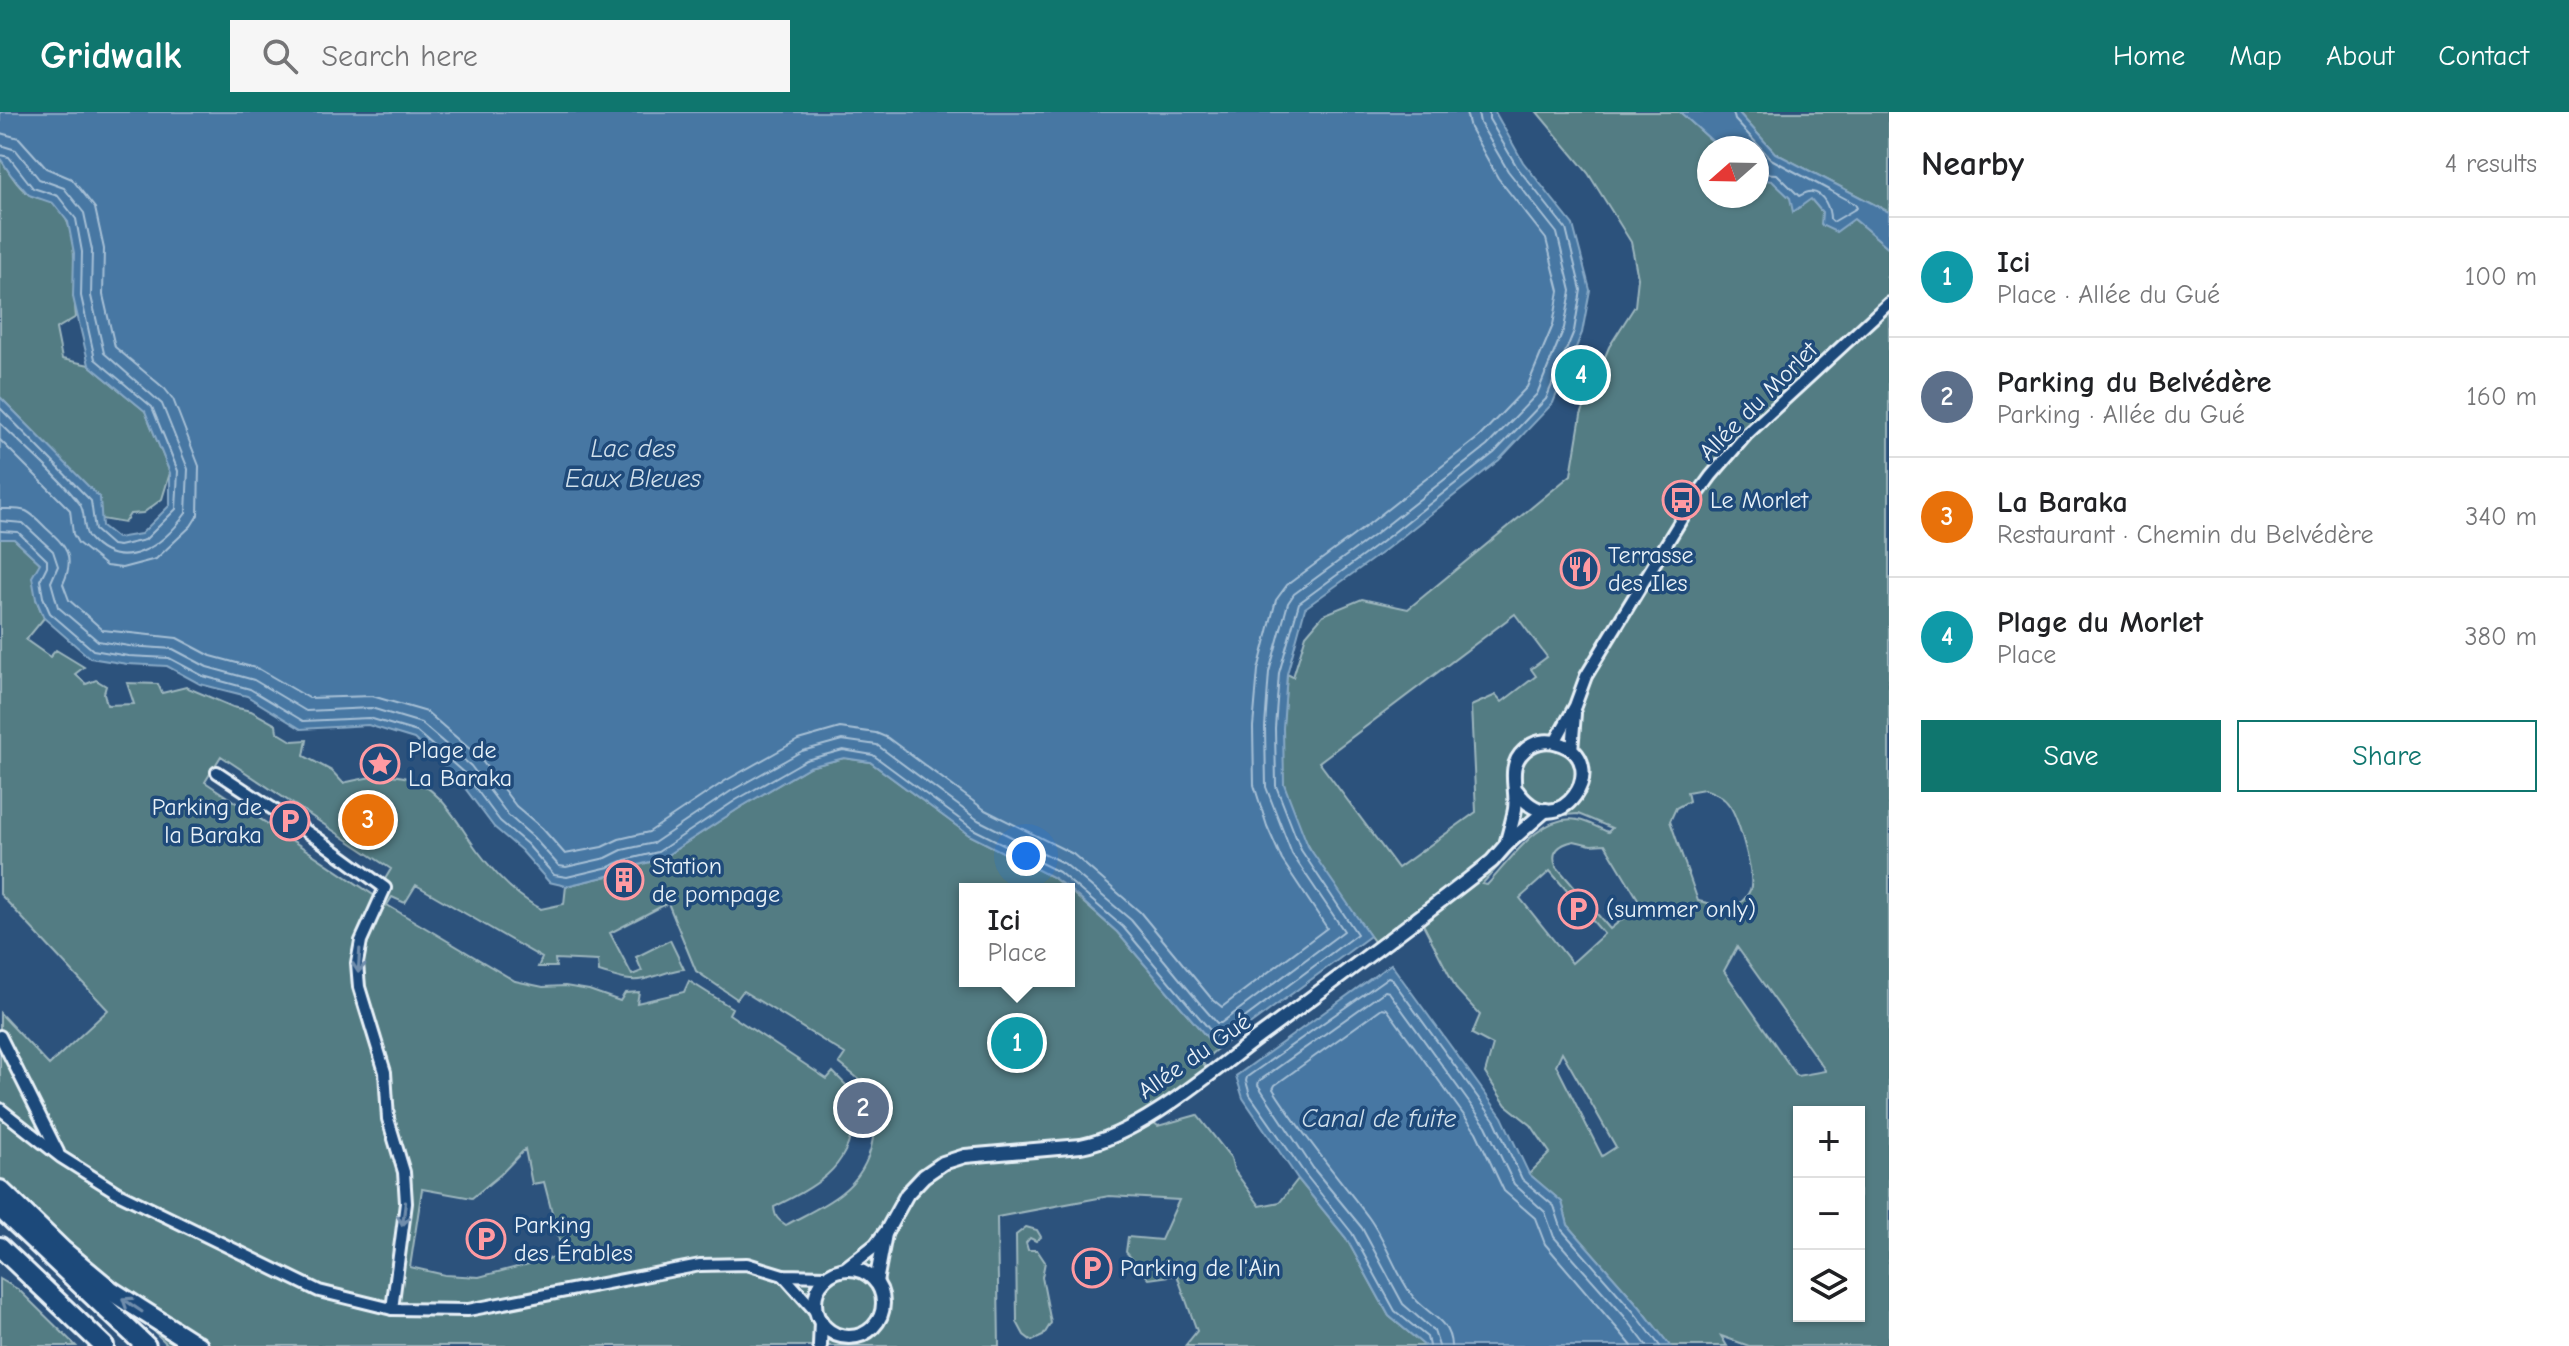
<!DOCTYPE html>
<meta charset="utf-8">
<style>
body{margin:0;font-family:"Comic Neue",sans-serif;background:#f6f6f6;color:#202124}
.controls{position:absolute;right:24px;bottom:24px;display:grid;overflow:hidden;border-radius:0px;box-shadow:0 2px 6px #0004}
.controls button{width:72px;height:72px;display:grid;place-items:center;padding:0;border:0;border-bottom:2px solid #e0e0e0;background:#fff;color:#202124;font:40px sans-serif}
.compass{position:absolute;left:1697px;top:24px;width:72px;height:72px;border-radius:50%;background:#fff;box-shadow:0 2px 6px #0004;rotate:250deg}
.you{position:absolute;left:1026px;top:744px;width:28px;height:28px;margin:-20px;border:6px solid #fff;border-radius:50%;background:#1a73e8;box-shadow:0 0 0 12px #1a73e833}
.badge{display:grid;place-items:center;width:52px;height:52px;border-radius:50%;background:#0f766e;color:#fff;font-size:26px;font-weight:700}
.pin{position:absolute;translate:-50% -50%;border:4px solid #fff;box-shadow:0 2px 8px #0006}
.popup{position:absolute;left:959px;top:771px;width:116px;height:104px;box-sizing:border-box;display:grid;place-content:center;border-radius:0px;background:#fff;filter:drop-shadow(0 2px 6px #0005);font-size:26px;white-space:nowrap;color:#757577}
.popup b{font-size:30px;color:#202124}
.popup::after{content:'';position:absolute;left:50%;top:100%;margin-left:-16px;border:16px solid transparent;border-top-color:#fff}
.list{margin:0;padding:0;list-style:none}
h2{display:flex;justify-content:space-between;align-items:center;height:104px;margin:0;padding:0 32px;font-size:34px}
h2 small{font-size:26px;font-weight:400;color:#757577}
.list li{display:grid;grid-template-columns:52px 1fr auto;gap:24px;align-items:center;box-sizing:border-box;height:120px;padding:0 32px;border-top:2px solid #e0e0e0}
.list b{display:block;font-size:30px;white-space:nowrap}
.list p{margin:0;font-size:26px;white-space:nowrap;color:#757577}
.list em{font-size:26px;font-style:normal;color:#757577}
.actions{display:flex;gap:16px;padding:24px 32px}
.actions a{flex:1;padding:18px 0;border:2px solid #0f766e;border-radius:0px;text-align:center;font-size:28px;color:#0f766e}
.actions .main{background:#0f766e;color:#fff}
.icon{flex:none;width:44px;height:44px;fill:none;stroke:currentColor;stroke-width:2;stroke-linecap:round;stroke-linejoin:round}
.map{position:relative;flex:none;width:1889px;height:1234px;overflow:hidden}
header{display:flex;align-items:center;gap:48px;box-sizing:border-box;height:112px;padding:0 40px;background:#0f766e;color:#fff}
header strong{font-size:38px}
nav{display:flex;gap:44px;margin-inline-start:auto;font-size:28px}
.search{width:560px;height:72px;background:#f6f6f6;display:flex;align-items:center;gap:20px;box-sizing:border-box;padding:0 28px;border-radius:0px;color:#757577;font-size:30px}
main{display:flex}
aside{flex:1;background:#fff}
.map>svg:first-child{display:block}
.green{fill:#527c83;stroke:#9db6be;stroke-width:2;fill-rule:evenodd}
.water{fill:#4677a3;stroke:#87a8c5;stroke-width:2}
.lines{fill:none;stroke-linecap:round;stroke-linejoin:round}
.shore{stroke:#a7c0d6;stroke-width:2}
.minor-casing{stroke:#e8f1f8;stroke-width:16}
.tertiary-casing{stroke:#e8f1f8;stroke-width:18}
.motorway-casing{stroke:#e8f1f8;stroke-width:24}
.minor{stroke:#1f4a7a;stroke-width:10}
.tertiary{stroke:#1f4a7a;stroke-width:12}
.motorway{stroke:#1f4a7a;stroke-width:18}
.oneway{stroke:#6f8dac}
.labels{text-anchor:middle;dominant-baseline:central;stroke-width:7;stroke-linejoin:round;paint-order:stroke}
.street-label{font-size:24px;fill:#e8f1f8;stroke:#1f4a7a}
.poi-label{font-size:24px;fill:#e8f1f8;stroke:#1f4a7a;text-anchor:start}
.water-label{font-size:26px;font-style:italic;fill:#d0dfeb;stroke:#1f4a7a}
</style>
<header>
<strong>Gridwalk</strong>
<div class="search"><svg class="icon" aria-label="search" viewBox="0 0 24 24"><circle cx="10" cy="10" r="6"/><path d="M15 15l6 6"/></svg>Search here</div>
<nav><a>Home</a><a>Map</a><a>About</a><a>Contact</a></nav>
</header>
<main>
<div class="map">
<svg width="1889" height="1234" viewBox="0 0 1889 1234">
<rect width="100%" height="100%" fill="#2c527c"/>
<filter id="ink" filterUnits="userSpaceOnUse"><feTurbulence type="fractalNoise" baseFrequency=".0125" numOctaves="2"/><feDisplacementMap in="SourceGraphic" scale="16" xChannelSelector="R" yChannelSelector="G"/><feConvolveMatrix kernelMatrix="1 2 1 2 8 2 1 2 1" color-interpolation-filters="sRGB"/></filter>
<g filter="url(#ink)">
<!-- green -->
<g class="green">
<path d="M1537,0h143l40,36h-11v48h48v-17l15,1 18,18 21,1 11,13 32,7 35,29v27l-2,2 2,1v1068h-140l-28,-10 6,10h-57l-31,-40 -71,-81 -6,-23 -33,-28 21,-21 -19,-28 -25,-20 -21,-32 8,-28 -21,-11 8,-19 -23,-25 -34,-66 -40,29c-35,-46 -88,-112 -99,-169 -6,-30 1,-79 3,-110l6,3 13,-42 17,-20 39,-16 46,10 163,-134 10,-60 28,-68 26,-41 3,-28 -7,-36 -43,-69zM1515,502l32,43 -16,12 5,7 -34,26 -6,-7 -25,11 5,106 -78,56 -79,-106zM1704,677c11,4 19,7 26,17 8,12 26,71 20,84 -5,12 -17,19 -29,23l-3,-8 -20,-4 -28,-80 6,-13 13,-7 -2,-9zM1578,702l34,14 -4,4c-10,-4 -21,-11 -30,-12 -38,-7 -68,41 -91,65l-5,-1 53,-58 17,-10zM1574,729l17,4 14,-1 36,60 -31,25 -54,-63c-6,-15 4,-22 18,-25zM1550,759l54,63 -32,29 -52,-65zM1737,835l88,123v1l-28,5 -73,-105zM1562,940l54,95 -14,9 -46,-91zM1799,1000h60v204h-60z"/>
<path d="M1738,0h151v100l-114,-59z"/>
<path d="M0,46c8,12 18,31 32,38 7,3 17,3 23,8 28,25 16,79 21,113l-20,12 6,30 27,6 56,46 25,62 -8,26 -19,14 -13,1 -6,9 -23,-4 -2,-21 -99,-101z"/>
<path d="M0,427h14l26,24 -4,36 8,19 -18,22 24,17 6,-7 28,17 -9,7 11,10 10,-4 10,6 -2,7 3,12 27,-1 -7,-21 31,1 4,9 24,-6 47,20 18,4 25,14 1,7 15,9 15,-1 -3,16 28,15 11,12c19,-4 41,-11 61,-6 36,8 53,46 73,73 17,23 39,46 64,59l23,-5 2,-18 46,-11 15,-7 34,-9 80,-52 68,-40 35,-9 26,4 99,73 85,43 13,11h-102v92h104v-91l48,42 100,117 -15,13 12,15 -61,45 5,4 39,-11 34,43 3,12 26,36 20,-4 18,-23 48,59 43,78 36,30h-240l12,-15 -20,-56 -28,4 -23,-27 2,-15 33,3 18,-40 -70,-4 -112,21 2,129h-830l-169,-165v-168l49,52 59,-55 -108,-116zM221,644l170,113 -16,27 -170,-114zM416,773l126,73 -4,9h18l-1,-8 43,2 1,11c15,4 29,11 46,7 14,-3 25,-9 39,-10l-14,-29 -34,17 6,14 -10,4 -22,-42 58,-30 28,68 41,28 6,-8 102,63 -6,9 22,18 2,-2c20,38 13,87 -22,114 -16,13 -37,22 -55,32 -9,-6 -11,-8 -12,-18 38,-19 74,-36 79,-84 1,-11 -3,-21 -1,-32l-19,-19 -6,7 -98,-65 3,-6 -43,-27 -5,11 -47,11 2,-11 -14,1 -5,8 -31,-11 -24,-4 -22,1 -28,-6 -128,-76 5,-8 13,6zM525,1037l7,35 12,-2 19,73 -84,22 -34,-2 -35,-8 12,-78 50,9 29,-24z"/>
<path d="M1026,1115l11,3 4,7 -5,4 -6,-3 -4,5 2,7h9l8,12 -3,15 9,46 -8,13 -11,5 -8,-6 -7,-13 -1,-87z"/>
<path d="M0,1167l19,11 57,56h-76z"/>
</g>
<!-- water -->
<g class="water">
<path d="M0,0h1495l28,50 50,63 17,65 -8,43 -29,70 -54,57 -115,91 -79,57 -18,66 -4,54 1,56 24,62 62,90 -153,113 -100,-117 -48,-43 -15,-11 -85,-43 -99,-73 -26,-4 -35,9 -68,40 -80,52 -34,9 -15,7 -46,11 -17,-4 -28,-32 -27,-23 -36,-48 -44,-40 -46,-14 -67,4 -54,-33 -47,-12 -33,-18 -40,-2 -37,-6 -46,-40 -8,-19 -4,-22 8,-14 -26,-24h-14v-142l100,101 2,28 15,12 24,-4 29,-29v-32l-25,-62 -56,-46 -16,-68 1,-44 -6,-31 -15,-19 -24,-8 -18,-20 -11,-17z"/>
<path d="M1680,0h58l37,41 114,59v36l-35,-29 -18,13 -15,-7 1,-13 -11,-13 -18,13 -3,-14 -18,-17 -15,-2v-31h-37z"/>
<path d="M1391,852l111,153 27,57 33,28 6,23 71,81 31,40h-245l-36,-30 -43,-78 -48,-59 -55,-81 -7,-22z"/>
</g>
<g class="lines">
<!-- shore -->
<g class="shore">
<path d="M1733,0l2,8 36,39 84,45 2,4 -24,14 -3,-3c0,-10 -6,-26 -18,-27 -3,-1 -11,3 -13,4l-22,-22 -20,-1"/>
<path d="M0,21l19,5 27,30 26,11 23,29 9,41 -1,46 12,52 50,42 8,10 26,67 -1,49 -7,11 -35,33 -34,9 -16,-2 -28,-23 -5,-9 -3,-24 -70,-70"/>
<path d="M0,33l16,5 23,29 25,9 20,25 8,37 -1,46 13,57 58,51 26,65 -2,44c-22,32 -64,63 -97,25 -8,-10 -2,-25 -10,-35 -20,-27 -55,-56 -79,-80"/>
<path d="M0,43l9,2 24,31 25,8 18,23 6,33 -1,44 14,63 57,48 26,64 -2,38 -31,31 -26,6 -7,-1 -17,-15 -4,-29 -91,-93"/>
<path d="M0,397c9,0 18,-1 26,2 8,4 14,11 20,17 20,18 30,28 17,56l6,16 34,30 74,8 34,18 48,13 50,29 63,-2 55,16 52,45 37,49 26,22 23,26 37,-7 17,-8 30,-7 76,-51 73,-41 42,-12 36,5 12,5 97,72 88,44 67,58 71,86 11,9 105,-79 -45,-68 -15,-34 -13,-41 -1,-58 5,-57 18,-70 11,-15 78,-58 114,-90 48,-50 26,-62 6,-34 -13,-52 -48,-61 -28,-50 -4,-16"/>
<path d="M0,409l23,2 30,28 5,15 -7,16 7,25 40,34 31,5 44,3 34,18 47,13 52,31 65,-3 50,15 50,43 37,49 25,22 26,29 7,1 40,-9 16,-8 32,-7 77,-52 71,-40 40,-11 35,5 101,75 87,44 66,56 71,86 15,17h4l123,-92 -52,-77 -26,-67 -1,-60 4,-55 19,-69 6,-9 79,-58 114,-90 50,-52 27,-66 7,-37 -14,-58 -49,-62 -28,-48 -2,-11"/>
<path d="M0,419l18,1 29,28v6l-7,14 3,17 7,16 43,37 35,6 41,2 34,18 47,13 53,32 66,-3 48,14 47,41 36,48 27,23 27,31 13,2 42,-10 16,-7 33,-8 78,-52 70,-40 37,-10 30,5 100,74 86,43 64,55 92,109 4,1 138,-103 -56,-84 -25,-64 -1,-58 4,-55 20,-70 80,-59 115,-91 52,-54 28,-68 7,-41 -15,-61 -49,-62 -28,-48v-7"/>
<path d="M1429,1234l-2,-9 -32,-26 -43,-78 -47,-59 -55,-79 -4,-14 1,-4 141,-100 3,1 104,143 27,58 32,27 8,24 71,81 27,35"/>
<path d="M1439,1234l-5,-15 -31,-27 -41,-76 -49,-60 -55,-83 1,-4 126,-90 4,1 97,134 28,58 31,28 9,25 71,80 22,29"/>
<path d="M1451,1234c-1,-28 -26,-32 -40,-52 -16,-23 -25,-52 -42,-76 -32,-43 -67,-83 -96,-129l2,-4 107,-77 5,1 89,123 28,59 31,27 10,26 87,102"/>
</g>
<defs>
<g id="minor">
<path d="M1555,630l20,-36 11,-30 104,-171 21,-29 36,-42 142,-131"/>
<path d="M1572,639l3,-38"/>
<path d="M217,660l101,67 67,49 -24,53 -4,22 2,24 26,85 3,47 16,53 2,31 -14,106"/>
<path d="M0,924l58,116"/>
<path d="M0,997l61,48 57,36 201,98 73,18 76,1 232,-45 47,-1 36,11 45,1"/>
<path d="M783,1163l33,37"/>
</g>
<g id="tertiary">
<path d="M1506,733c3,-12 7,-24 9,-36 3,-20 -9,-42 9,-58 9,-9 22,-12 34,-8 58,17 0,107 -41,48"/>
<path d="M845,1157l31,-24 10,-13 21,-38 17,-18 19,-13 22,-7 116,-10c58,-11 128,-72 176,-108 79,-58 158,-116 235,-177l14,-16 40,-35"/>
<circle cx="849" cy="1191" r="34"/>
<path d="M876,1170l9,-48"/>
<path d="M820,1234l1,-25"/>
</g>
<g id="motorway">
<path d="M0,1078l63,61 47,39 88,56"/>
<path d="M0,1096l146,138"/>
<path d="M0,1135l104,99"/>
</g>
</defs>
<!-- minor casing -->
<use href="#minor" class="minor-casing"/>
<!-- tertiary casing -->
<use href="#tertiary" class="tertiary-casing"/>
<!-- motorway casing -->
<use href="#motorway" class="motorway-casing"/>
<!-- minor -->
<use href="#minor" class="minor"/>
<!-- tertiary -->
<use href="#tertiary" class="tertiary"/>
<!-- motorway -->
<use href="#motorway" class="motorway"/>
</g>
<!-- one-way arrows -->
<defs><path id="oneway-shaft" d="M-6 0H5M1.5-3L5.5 0L1.5 3" fill="none" stroke-width="1.6" stroke-linecap="round" stroke-linejoin="round" transform="scale(2)"/></defs>
<g class="oneway">
<use href="#oneway-shaft" transform="translate(359 849) rotate(94)"/>
<use href="#oneway-shaft" transform="translate(404 1102) rotate(97)"/>
<use href="#oneway-shaft" transform="translate(132 1193) rotate(-146)"/>
</g>
</g>
<!-- icons -->
<defs>
<symbol id="bus-ring" viewBox="-11 -11 22 22"><circle r="9.5" fill="#1f4a7a" stroke="#ff9aa2" stroke-width="1.5"/><path d="M-5-6H5V4H4V6H2V4H-2V6H-4V4H-5ZM-3.5-4V0h7V-4ZM-3.5 1.2v1.5H-2V1.2ZM2 1.2v1.5H3.5V1.2Z" fill="#ff9aa2"/></symbol>
<symbol id="restaurant-ring" viewBox="-11 -11 22 22"><circle r="9.5" fill="#1f4a7a" stroke="#ff9aa2" stroke-width="1.5"/><path d="M-5-6h1v4h1v-4h1v4h1v-4h1v5L-1.5 .5V6h-2V.5L-5-1ZM5-6V6H3V1.5H1.5Q1.5-4 5-6Z" fill="#ff9aa2"/></symbol>
<symbol id="sight-ring" viewBox="-11 -11 22 22"><circle r="9.5" fill="#1f4a7a" stroke="#ff9aa2" stroke-width="1.5"/><path d="M0-6L1.8-2.2L6-1.7L2.9 1.2L3.7 5.4L0 3.3L-3.7 5.4L-2.9 1.2L-6-1.7L-1.8-2.2Z" fill="#ff9aa2"/></symbol>
<symbol id="parking-ring" viewBox="-11 -11 22 22"><circle r="9.5" fill="#1f4a7a" stroke="#ff9aa2" stroke-width="1.5"/><path d="M-3.5-5.5H1a3.5 3.5 0 0 1 0 7H-1V5.5H-3.5ZM-1-3.4V-.6H.8a1.4 1.4 0 0 0 0-2.8Z" fill="#ff9aa2"/></symbol>
<symbol id="building-ring" viewBox="-11 -11 22 22"><circle r="9.5" fill="#1f4a7a" stroke="#ff9aa2" stroke-width="1.5"/><path d="M-4-6H4V6H1V3H-1V6H-4ZM-2.5-4.3h1.7v1.8h-1.7ZM.8-4.3h1.7v1.8H.8ZM-2.5-1h1.7V.8h-1.7ZM.8-1h1.7V.8H.8Z" fill="#ff9aa2"/></symbol>
</defs>
<g fill-rule="evenodd">
<use href="#bus-ring" x="1660" y="366" width="44" height="44"/>
<use href="#restaurant-ring" x="1558" y="435" width="44" height="44"/>
<use href="#sight-ring" x="358" y="630" width="44" height="44"/>
<use href="#parking-ring" x="268" y="687" width="44" height="44"/>
<use href="#building-ring" x="602" y="746" width="44" height="44"/>
<use href="#parking-ring" x="1556" y="775" width="44" height="44"/>
<use href="#parking-ring" x="464" y="1105" width="44" height="44"/>
<use href="#parking-ring" x="1070" y="1134" width="44" height="44"/>
</g>
<g class="labels">
<!-- street labels -->
<g class="street-label">
<text transform="translate(1758 289) rotate(-45)">Allée du Morlet</text>
<text transform="translate(1194 944) rotate(-35)">Allée du Gué</text>
</g>
<!-- poi labels -->
<g class="poi-label">
<text x="1710" y="388">Le Morlet</text>
<text x="1608" y="443">Terrasse<tspan x="1608" dy="28">des Iles</tspan></text>
<text x="408" y="638">Plage de<tspan x="408" dy="28">La Baraka</tspan></text>
<text x="262" y="695" text-anchor="end">Parking de<tspan x="262" dy="28">la Baraka</tspan></text>
<text x="652" y="754">Station<tspan x="652" dy="28">de pompage</tspan></text>
<text x="1606" y="797">(summer only)</text>
<text x="514" y="1113">Parking<tspan x="514" dy="28">des Érables</tspan></text>
<text x="1120" y="1156">Parking de l'Ain</text>
</g>
<!-- water labels -->
<g class="water-label">
<text x="633" y="337">Lac des<tspan x="633" dy="30">Eaux Bleues</tspan></text>
<text x="1379" y="1007">Canal de fuite</text>
</g>
</g>
</svg>
<div class="controls">
<button>+</button>
<button>−</button>
<button><svg class="icon" aria-label="layers" viewBox="0 0 24 24"><path d="M12 4l9 5-9 5-9-5zM3 14l9 5 9-5"/></svg></button>
</div>
<svg class="compass" viewBox="-18 -18 36 36"><path d="M0-13l5 13h-10z" fill="#e53935"/><path d="M0 13l5-13h-10z" fill="#757577"/></svg>
<div class="you"></div>
<div class="pin badge" style="left:1017px;top:931px;background:#0f9aa8">1</div>
<div class="popup"><b>Ici</b>Place</div>
<div class="pin badge" style="left:863px;top:996px;background:#5c6f8a">2</div>
<div class="pin badge" style="left:368px;top:708px;background:#e8710a">3</div>
<div class="pin badge" style="left:1581px;top:263px;background:#0f9aa8">4</div>
</div>
<aside>
<h2>Nearby<small>4 results</small></h2>
<ul class="list">
<li><span class="badge" style="background:#0f9aa8">1</span><div><b>Ici</b><p>Place · Allée du Gué</p></div><em>100 m</em></li>
<li><span class="badge" style="background:#5c6f8a">2</span><div><b>Parking du Belvédère</b><p>Parking · Allée du Gué</p></div><em>160 m</em></li>
<li><span class="badge" style="background:#e8710a">3</span><div><b>La Baraka</b><p>Restaurant · Chemin du Belvédère</p></div><em>340 m</em></li>
<li><span class="badge" style="background:#0f9aa8">4</span><div><b>Plage du Morlet</b><p>Place</p></div><em>380 m</em></li>
</ul>
<div class="actions"><a class="main">Save</a><a>Share</a></div>
</aside>
</main>
